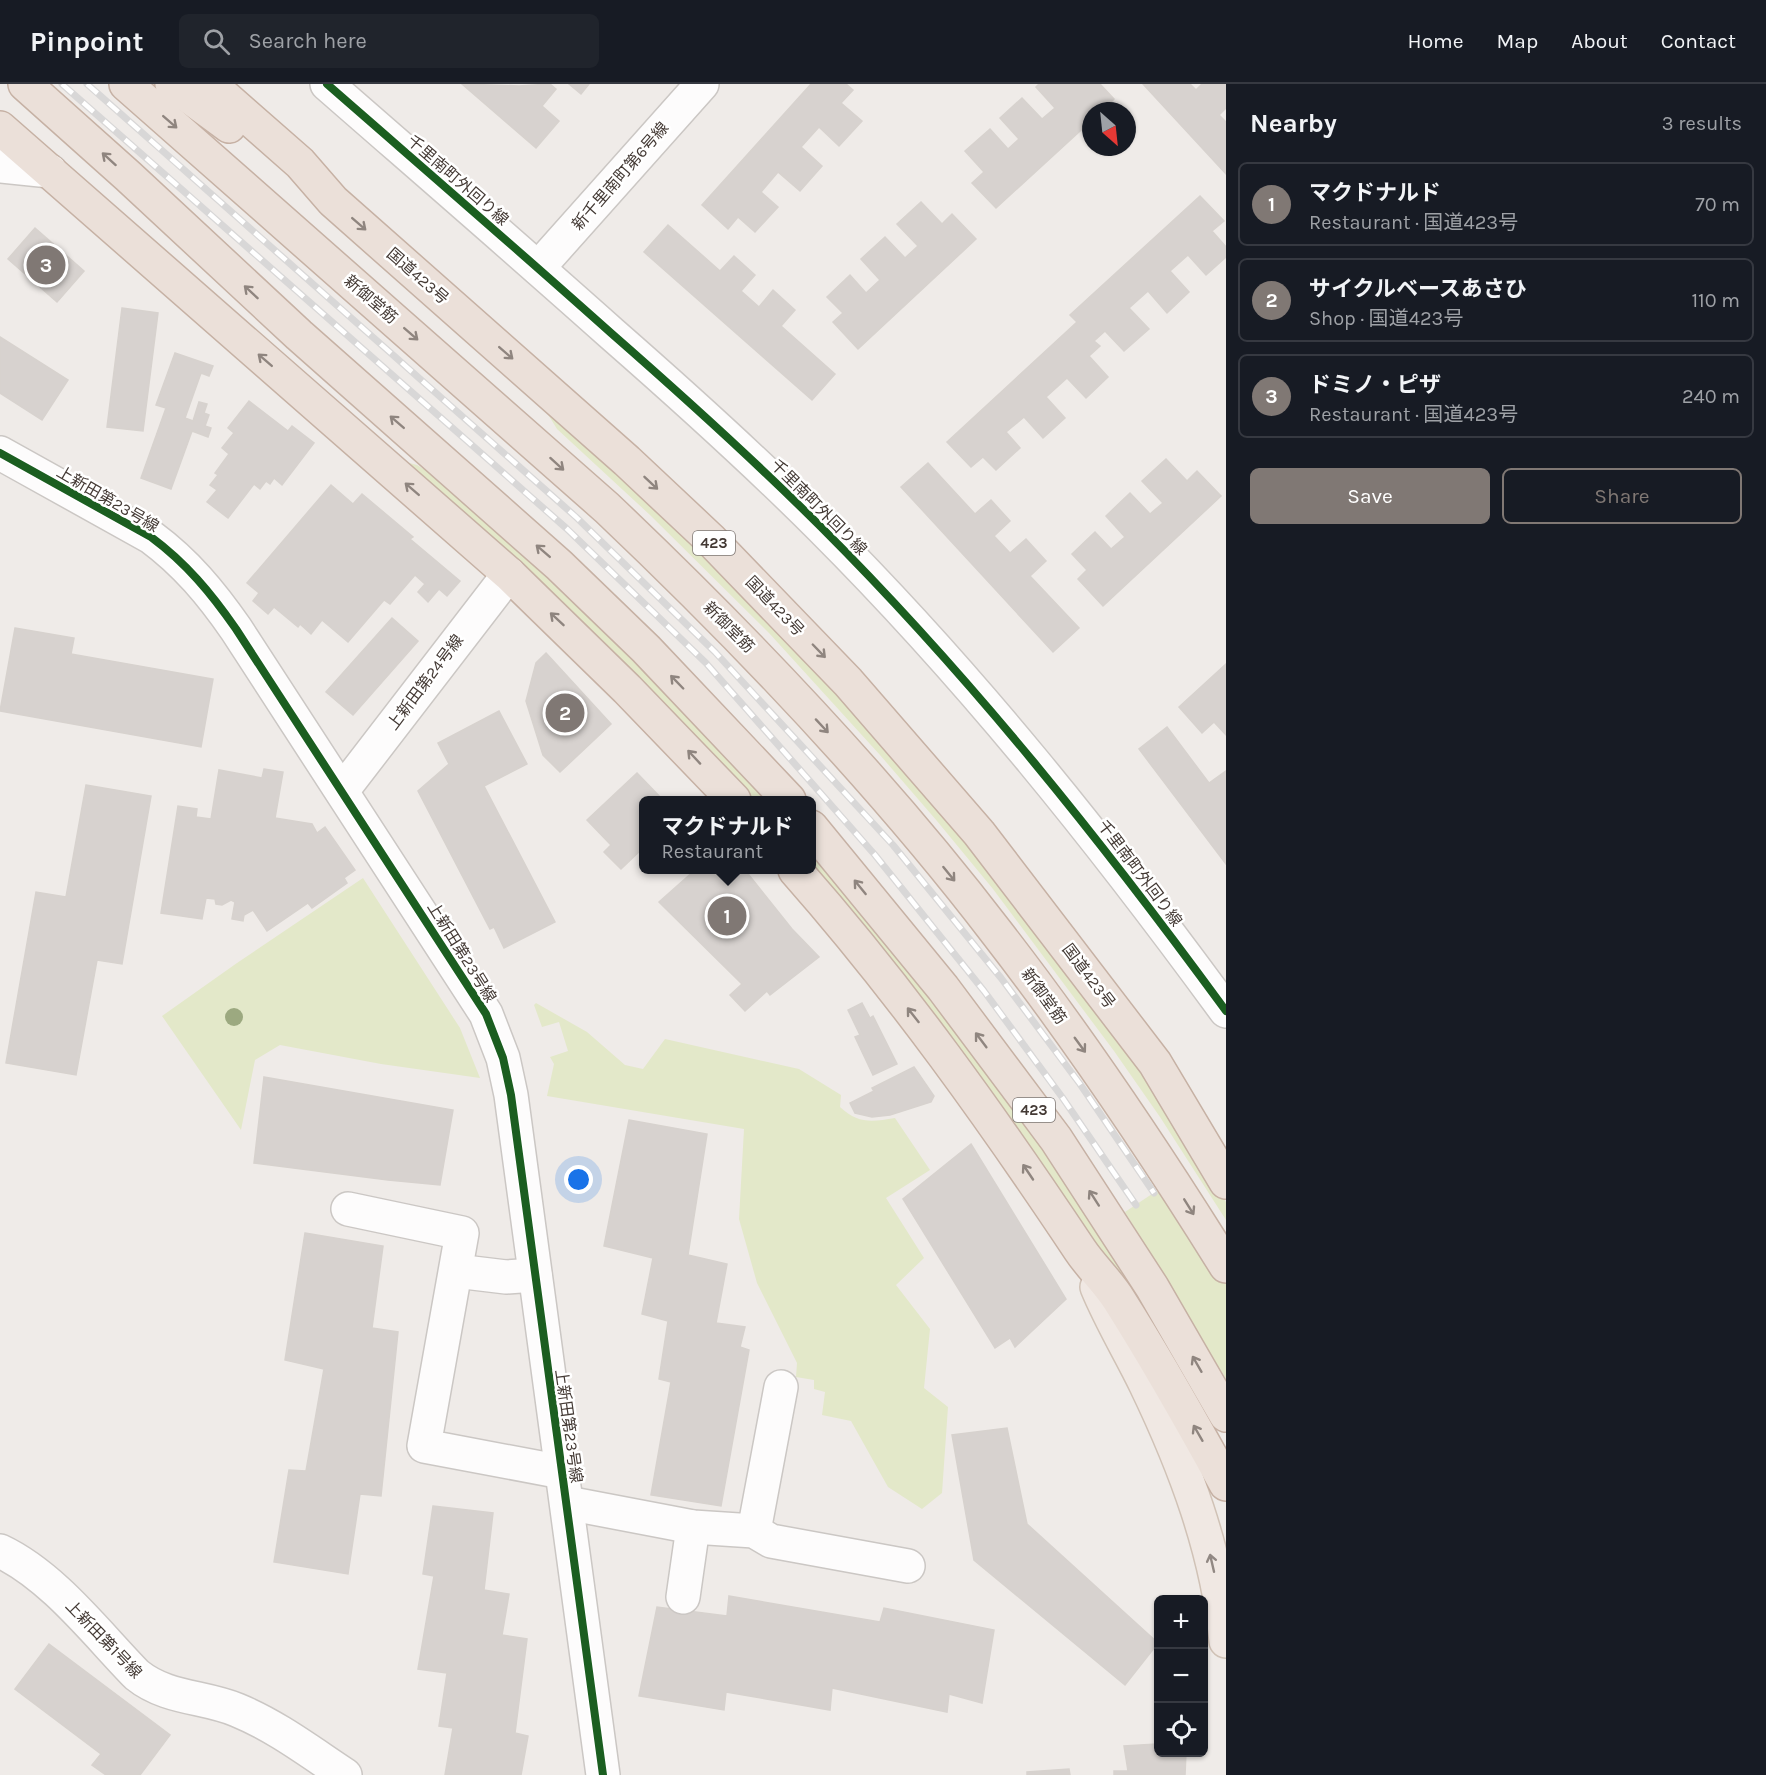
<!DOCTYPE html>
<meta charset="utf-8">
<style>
body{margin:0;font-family:Karla,"Noto Sans JP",sans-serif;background:#20242c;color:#f1f3f6}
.controls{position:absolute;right:18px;bottom:18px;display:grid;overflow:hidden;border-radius:9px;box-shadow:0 2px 4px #0004}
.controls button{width:54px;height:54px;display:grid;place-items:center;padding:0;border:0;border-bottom:2px solid #363941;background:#171b24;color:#f1f3f6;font:30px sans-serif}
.compass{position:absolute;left:1082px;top:18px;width:54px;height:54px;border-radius:50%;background:#171b24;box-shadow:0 2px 4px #0004;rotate:153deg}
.you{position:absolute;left:579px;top:1096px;width:21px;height:21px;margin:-15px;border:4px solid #fff;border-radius:50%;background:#1a73e8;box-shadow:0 0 0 9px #1a73e833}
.badge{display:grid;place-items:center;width:39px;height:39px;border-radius:50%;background:#807874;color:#fff;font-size:20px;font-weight:700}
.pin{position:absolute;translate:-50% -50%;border:3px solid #fff;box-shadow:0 2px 6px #0006}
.popup{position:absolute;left:639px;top:712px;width:177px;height:78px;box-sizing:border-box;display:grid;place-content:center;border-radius:9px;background:#171b24;filter:drop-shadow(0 2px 4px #0005);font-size:20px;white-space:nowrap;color:#9ea1a6}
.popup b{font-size:22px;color:#f1f3f6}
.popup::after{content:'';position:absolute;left:50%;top:100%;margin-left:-12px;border:12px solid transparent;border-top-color:#171b24}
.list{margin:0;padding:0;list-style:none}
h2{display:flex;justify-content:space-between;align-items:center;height:78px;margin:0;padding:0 24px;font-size:26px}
h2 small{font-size:20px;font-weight:400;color:#9ea1a6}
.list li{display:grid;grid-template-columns:39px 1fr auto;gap:18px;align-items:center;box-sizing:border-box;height:84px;margin:0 12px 12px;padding:0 12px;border:2px solid #363941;border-radius:9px}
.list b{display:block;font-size:22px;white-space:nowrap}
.list p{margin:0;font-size:20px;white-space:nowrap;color:#9ea1a6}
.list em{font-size:20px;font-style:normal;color:#9ea1a6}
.actions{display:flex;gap:12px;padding:18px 24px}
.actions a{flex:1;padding:14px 0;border:2px solid #807874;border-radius:9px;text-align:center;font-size:21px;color:#807874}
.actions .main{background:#807874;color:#fff}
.icon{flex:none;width:33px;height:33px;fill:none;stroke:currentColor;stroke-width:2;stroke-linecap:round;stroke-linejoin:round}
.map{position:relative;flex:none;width:1226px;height:1691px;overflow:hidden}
header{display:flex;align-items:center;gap:36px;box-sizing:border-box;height:84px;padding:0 30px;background:#171b24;border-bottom:2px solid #363941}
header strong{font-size:28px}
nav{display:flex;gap:33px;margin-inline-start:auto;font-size:21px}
.search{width:420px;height:54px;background:#20242c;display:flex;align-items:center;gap:15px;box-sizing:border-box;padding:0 21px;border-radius:9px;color:#9ea1a6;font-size:22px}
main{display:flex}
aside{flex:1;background:#171b24}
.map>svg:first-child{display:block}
.green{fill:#e3e8c9}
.building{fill:#d7d2cf;stroke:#d7d2ce;stroke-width:1.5}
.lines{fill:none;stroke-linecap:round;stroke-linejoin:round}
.minor-casing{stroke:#cbc7c4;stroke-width:36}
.major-casing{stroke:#d0c2b6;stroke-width:36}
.highway-casing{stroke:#c6b1a4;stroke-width:36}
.minor{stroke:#fdfcfc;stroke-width:33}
.major{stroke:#f0e8e3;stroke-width:33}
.highway{stroke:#ebe0d9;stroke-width:33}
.rail-casing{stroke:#d8d7d7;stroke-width:7}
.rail{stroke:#fff;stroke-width:4.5;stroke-dasharray:14;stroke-linecap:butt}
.cycleway-casing{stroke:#fff;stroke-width:11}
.cycleway{stroke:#1b5e20;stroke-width:8}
.tree{fill:#9ca980}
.oneway{stroke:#8f857f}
.oneway2{stroke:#918883}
.labels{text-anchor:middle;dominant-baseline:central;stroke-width:5;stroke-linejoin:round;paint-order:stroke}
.shield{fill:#fff;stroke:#7c7572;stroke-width:1.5}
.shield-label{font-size:15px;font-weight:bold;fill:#443a35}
.street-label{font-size:16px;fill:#443a35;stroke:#fff}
</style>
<header>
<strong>Pinpoint</strong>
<div class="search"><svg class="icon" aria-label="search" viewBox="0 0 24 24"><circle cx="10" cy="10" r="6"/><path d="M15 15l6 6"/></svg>Search here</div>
<nav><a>Home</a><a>Map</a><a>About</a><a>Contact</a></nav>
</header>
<main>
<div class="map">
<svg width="1226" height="1691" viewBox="0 0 1226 1691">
<rect width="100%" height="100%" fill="#efebe8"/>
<!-- green -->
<g class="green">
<path d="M541,319l71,62 164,161 169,188 201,263 80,125v18l-66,-103 -46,-66 -121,-162 -56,-68 -57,-66 -111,-122 -119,-118 -93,-86z"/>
<path d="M402,377l15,4 15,9c117,103 229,211 335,326h-13l-47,-50z"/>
<path d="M811,767c78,93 153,188 224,286 71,99 135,208 191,315l-415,-586z"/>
<path d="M363,794l97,150 20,50 -99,-14 -101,-19 -25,15 -14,70 -79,-114 75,-53z"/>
<path d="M536,919l51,29 38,33 18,4 22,-30 134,30 42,26 -1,12c18,17 32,15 55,11l35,52 -44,28 38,60 -28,27 34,44 -6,59 24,19 -6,86 -20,16 -34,-22 -37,-66 -29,-6 3,-23 -11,-3v-9l-18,-3 1,-14 -40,-80 -18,-64 5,-90 -197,-33 7,-32 -4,-7 18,-6 -9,-29 -17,5 -8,-22z"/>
<path d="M1164,1102l62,98v95l-101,-167z"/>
</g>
<!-- building -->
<g class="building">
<path d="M462,0l57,2 31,-2 6,5 -14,17 17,15 -23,27z"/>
<path d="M569,0h20l-8,10z"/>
<path d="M811,0h35l7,6 -12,13 21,18 -23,25 -20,-19 -18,20 21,19 -22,25 -22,-19 -17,20 17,15 -23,25 -17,-15 -10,12 -26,-24z"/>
<path d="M1039,0h61l14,15 -12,12h-11v10l-95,87 -24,-25 12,-11 -19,-21 25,-22 18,20 11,-10 -19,-21 22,-20 20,21 13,-11 -19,-21z"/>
<path d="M1143,0h47l6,6 6,-6h24v24l-7,7 7,7v52z"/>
<path d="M1200,112l24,25 -12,10 14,16v10l-20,18 -18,-20 -18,16 19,21 -22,21 -19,-22 -19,17 20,21 -25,22 -19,-20 -11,10 6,5 -11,10 19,21 -22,21 -19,-20 -21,19 19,21 -22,20 -19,-21 -18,15 14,16 -24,22 -13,-13 -12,10 -24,-25 130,-120 -7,-7z"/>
<path d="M921,118l21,22 10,-10 24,25 -118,110 -25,-27 10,-9 -16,-16 23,-22 16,18 14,-13 -19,-21 24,-22 20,21 13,-12 -21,-22z"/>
<path d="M668,141l52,46 14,-15 21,19 -14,16 18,16 14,-17 22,20 -14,16 54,48 -23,26 -168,-148z"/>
<path d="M35,144l49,43 -27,31 -49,-43z"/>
<path d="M122,224l36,5 -15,118 -36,-4z"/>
<path d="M0,253l68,43 -26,40 -42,-27z"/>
<path d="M175,269l38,13 -4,10 -8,-3 -16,45 8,3 6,-19 8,2 -3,9 5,2 -4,11 6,2 -3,9 -16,-6 -21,58 -30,-11 25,-70 -10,-3z"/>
<path d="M249,317l39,30 4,-5 22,17 -32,42 -8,-7 -4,6 -4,-3 -6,8 -6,-5 -26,34 -21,-16 10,-12 -7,-5 8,-10 -3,-2 14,-19 -7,-6 12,-15 -6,-5z"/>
<path d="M1166,375l21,22 10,-10 24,25 -118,110 -25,-27 9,-9 -15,-16 23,-22 16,17 14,-12 -19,-21 24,-23 20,21 13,-11 -21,-22z"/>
<path d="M928,379l47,51 16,-14 19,21 -16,15 16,17 16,-14 20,22 -16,15 49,52 -26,24 -152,-165z"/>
<path d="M331,401l22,19 9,-10 51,43 -3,2 50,42 -13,15 -8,-7 -11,13 -10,-10 7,-8 -10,-9 -25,29 -6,-4 -36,42 -26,-22 -11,14 -11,-10 -2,3 -24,-20 -6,7 -15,-13 6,-8 -12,-10z"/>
<path d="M392,534l26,23 -65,74 -27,-23z"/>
<path d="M15,544l59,10 -3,16 142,25 -12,68 -201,-36z"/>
<path d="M546,569l65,71 -51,48 -17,-17 -17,-54 10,-38z"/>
<path d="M1226,580v71l-12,-13 -12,11 -23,-26z"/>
<path d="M499,627l28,53 -43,22 71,136 -51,26 -10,-21 -4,2 -72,-138 31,-27 -11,-21z"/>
<path d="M1167,643l42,56 17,-12v93l-87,-115z"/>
<path d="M264,685l19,3 -8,46 37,6 5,9 8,-6 30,43 -11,8 3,5 -35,25 -4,-5 -41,28 -14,-21 -9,5 -1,6 -11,-2 3,-17 -4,-2 -9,5 -6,-1 -1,-5 -9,-1 -4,21 -41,-6 17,-107 19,3 -1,8 15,2 8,-49 43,8z"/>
<path d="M637,689l26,27h-20v48l-22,21 -17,-17 7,-7 -24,-25z"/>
<path d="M86,701l65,11 -29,168 -25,-4 -21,115 -70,-12 30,-171 30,5z"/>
<path d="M695,786h50l47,59 27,28 -49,38 -3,-4 -22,20 -15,-16 12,-11 -83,-82z"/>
<path d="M862,919l8,15 3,-2 24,48 -24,11 -18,-38 5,-2 -12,-25z"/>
<path d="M914,983l20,29 -3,6 -41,13 -18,2 -17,-4 -5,-10 24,-12 -2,-3z"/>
<path d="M264,993l189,33 -13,75 -52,-5 -134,-17z"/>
<path d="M629,1036l78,14 -19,121 39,9 -11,59 29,4 -5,20 9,3 -28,156 -70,-11 20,-113 -12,-3 9,-58 -26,-7 11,-56 -49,-12z"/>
<path d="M971,1060l95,155 -51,48 -5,-9 -15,10 -92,-149z"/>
<path d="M305,1149l78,13 -11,82 26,4 -17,164 -21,-2 -12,80 -74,-12 15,-92 17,1 18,-102 -39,-9z"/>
<path d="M1007,1344l20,96 131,119 -33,42 -151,-125 -22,-125z"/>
<path d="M433,1422l60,7 -9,77 25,4 -7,41 25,4 -12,94 13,3 -7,39h-76l8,-47 -14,-2 8,-53 -29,-4 16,-93 -11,-2z"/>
<path d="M729,1512l151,26 4,-14 110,22 -12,73 -33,-9 -2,18 -115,-24 -2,22 -104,-18 -2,18 -85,-14 18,-89 70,9z"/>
<path d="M49,1560l121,91 -30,40h-34l-14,-10 9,-11 -86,-65z"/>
<path d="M1155,1648h3v20h28l-1,23h-71v-4h14l-4,-25 33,-2z"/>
<path d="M1069,1685l1,6h-43v-3z"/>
</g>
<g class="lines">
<defs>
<g id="minor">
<path d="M327,0c95,83 190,165 284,249 72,63 143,127 210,194 150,150 280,313 405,484"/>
<path d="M0,82l50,5"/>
<path d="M538,184l164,-184"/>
<path d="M0,369l151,84c35,26 60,56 85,92l250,385 17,44 8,37 92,680"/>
<path d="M342,707l167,-217"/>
<path d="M348,1125l114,24 -38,213 138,26"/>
<path d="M456,1187l50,6 29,-2"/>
<path d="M567,1419l126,24 61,4 17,10 137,25"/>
<path d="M754,1447l27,-144"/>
<path d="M0,1467c53,25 96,82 137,124 30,24 66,21 100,35 39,16 73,42 108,65"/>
<path d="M683,1513l10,-70"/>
</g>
<path id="major" d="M1097,1203c14,34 33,65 49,98 39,81 71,166 80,256"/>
<g id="highway">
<path d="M25,0l103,92 171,159 260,230 87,84 143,151"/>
<path d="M126,0l481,424c139,132 273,272 390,425 83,107 158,219 229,333"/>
<path d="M172,0l57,42"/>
<path d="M210,0l90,79 33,38 294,260 83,78 138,143 131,151 176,230 71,119"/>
<path d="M0,44l509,446 118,115 107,111"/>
<path d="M811,743l132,161 113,151 96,148 74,128"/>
<path d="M795,786c105,119 197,248 285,380 12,18 28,32 39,50 38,60 73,122 107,184"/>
</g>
</defs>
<!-- minor casing -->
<use href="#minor" class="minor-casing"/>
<!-- major casing -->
<use href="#major" class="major-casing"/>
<!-- highway casing -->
<use href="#highway" class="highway-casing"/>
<!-- minor -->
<use href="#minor" class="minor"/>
<!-- major -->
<use href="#major" class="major"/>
<!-- highway -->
<use href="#highway" class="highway"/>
<defs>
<g id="rail">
<path d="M62,0l504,444 140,135 169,192 109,136 78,106 74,108"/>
<path d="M87,0l489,433 139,135 178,193 108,133 79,106 74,109"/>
</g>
</defs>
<!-- rail casing -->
<use href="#rail" class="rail-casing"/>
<!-- rail -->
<use href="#rail" class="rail"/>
<defs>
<g id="cycleway">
<path d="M327,0c95,83 190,165 284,249 72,63 143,127 210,194 150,150 280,313 405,484"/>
<path d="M0,369l151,84c35,26 60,56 85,92l250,385 17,44 8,37 92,680"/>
</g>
</defs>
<!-- cycleway casing -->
<use href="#cycleway" class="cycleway-casing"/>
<!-- cycleway -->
<use href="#cycleway" class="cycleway"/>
</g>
<!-- trees -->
<circle class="tree" cx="234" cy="933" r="9"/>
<!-- one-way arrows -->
<defs><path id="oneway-shaft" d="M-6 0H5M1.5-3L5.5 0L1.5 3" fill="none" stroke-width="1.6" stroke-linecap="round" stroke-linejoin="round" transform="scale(1.5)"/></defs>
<g class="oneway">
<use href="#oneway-shaft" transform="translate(170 38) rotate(41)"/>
<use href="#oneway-shaft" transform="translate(109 75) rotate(-138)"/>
<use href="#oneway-shaft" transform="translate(359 140) rotate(41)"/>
<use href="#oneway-shaft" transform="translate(251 208) rotate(-137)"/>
<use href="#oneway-shaft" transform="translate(411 250) rotate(41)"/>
<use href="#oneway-shaft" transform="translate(506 269) rotate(41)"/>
<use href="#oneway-shaft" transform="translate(265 276) rotate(-139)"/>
<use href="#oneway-shaft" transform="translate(397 338) rotate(-139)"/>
<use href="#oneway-shaft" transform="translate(557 380) rotate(42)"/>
<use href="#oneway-shaft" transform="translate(651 399) rotate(43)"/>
<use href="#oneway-shaft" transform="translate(412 405) rotate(-139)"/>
<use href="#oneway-shaft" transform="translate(543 467) rotate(-139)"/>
<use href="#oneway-shaft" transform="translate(557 535) rotate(-137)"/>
<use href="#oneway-shaft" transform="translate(819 567) rotate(46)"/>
<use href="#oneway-shaft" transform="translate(677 598) rotate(-134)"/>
<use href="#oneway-shaft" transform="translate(822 642) rotate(47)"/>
<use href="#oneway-shaft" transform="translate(694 673) rotate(-133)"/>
<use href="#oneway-shaft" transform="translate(949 790) rotate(51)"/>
<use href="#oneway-shaft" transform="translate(860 803) rotate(-129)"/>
<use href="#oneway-shaft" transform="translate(913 931) rotate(-128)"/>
<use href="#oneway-shaft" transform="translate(981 956) rotate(-127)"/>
<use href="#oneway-shaft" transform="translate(1080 961) rotate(54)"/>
<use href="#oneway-shaft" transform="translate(1028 1088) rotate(-124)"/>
<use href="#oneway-shaft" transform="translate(1094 1114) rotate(-123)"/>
<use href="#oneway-shaft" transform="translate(1189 1123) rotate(58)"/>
<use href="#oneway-shaft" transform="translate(1197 1280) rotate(-120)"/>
<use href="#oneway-shaft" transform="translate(1198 1349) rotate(-120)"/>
</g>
<use class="oneway2" href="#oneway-shaft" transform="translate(1212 1479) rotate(-103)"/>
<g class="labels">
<!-- shield labels -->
<g class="shield">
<rect x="693" y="447" width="42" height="24" rx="4.5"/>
<rect x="1013" y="1014" width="42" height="24" rx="4.5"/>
</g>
<g class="shield-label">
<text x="714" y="459">423</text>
<text x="1034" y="1026">423</text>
</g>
<!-- street labels -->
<g class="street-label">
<text transform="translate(620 92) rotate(-49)">新千里南町第6号線</text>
<text transform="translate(458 96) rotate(41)">千里南町外回り線</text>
<text transform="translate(418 192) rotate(41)">国道423号</text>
<text transform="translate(371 215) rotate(41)">新御堂筋</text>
<text transform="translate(108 415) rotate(30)">上新田第23号線</text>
<text transform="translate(819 423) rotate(45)">千里南町外回り線</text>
<text transform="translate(775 522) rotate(46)">国道423号</text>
<text transform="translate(729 543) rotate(45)">新御堂筋</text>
<text transform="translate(425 598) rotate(-53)">上新田第24号線</text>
<text transform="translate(1140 789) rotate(53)">千里南町外回り線</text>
<text transform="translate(462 868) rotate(58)">上新田第23号線</text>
<text transform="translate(1089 892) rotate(53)">国道423号</text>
<text transform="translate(1044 912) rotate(54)">新御堂筋</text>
<text transform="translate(569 1342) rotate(82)">上新田第23号線</text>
<text transform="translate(104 1555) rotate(46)">上新田第1号線</text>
</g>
</g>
</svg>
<div class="controls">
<button>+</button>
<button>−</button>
<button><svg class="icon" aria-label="locate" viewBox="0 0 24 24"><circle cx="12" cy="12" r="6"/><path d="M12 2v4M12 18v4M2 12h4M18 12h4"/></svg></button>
</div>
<svg class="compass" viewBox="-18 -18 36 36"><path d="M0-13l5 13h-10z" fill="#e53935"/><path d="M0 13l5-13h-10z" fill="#9ea1a6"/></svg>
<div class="you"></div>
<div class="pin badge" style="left:727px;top:832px">1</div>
<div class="popup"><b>マクドナルド</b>Restaurant</div>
<div class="pin badge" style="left:565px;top:629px">2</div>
<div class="pin badge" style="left:46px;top:181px">3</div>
</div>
<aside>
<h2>Nearby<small>3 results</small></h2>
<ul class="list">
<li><span class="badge">1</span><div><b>マクドナルド</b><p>Restaurant · 国道423号</p></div><em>70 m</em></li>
<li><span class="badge">2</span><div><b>サイクルベースあさひ</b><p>Shop · 国道423号</p></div><em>110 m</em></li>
<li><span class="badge">3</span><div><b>ドミノ・ピザ</b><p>Restaurant · 国道423号</p></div><em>240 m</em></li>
</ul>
<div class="actions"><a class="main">Save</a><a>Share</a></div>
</aside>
</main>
